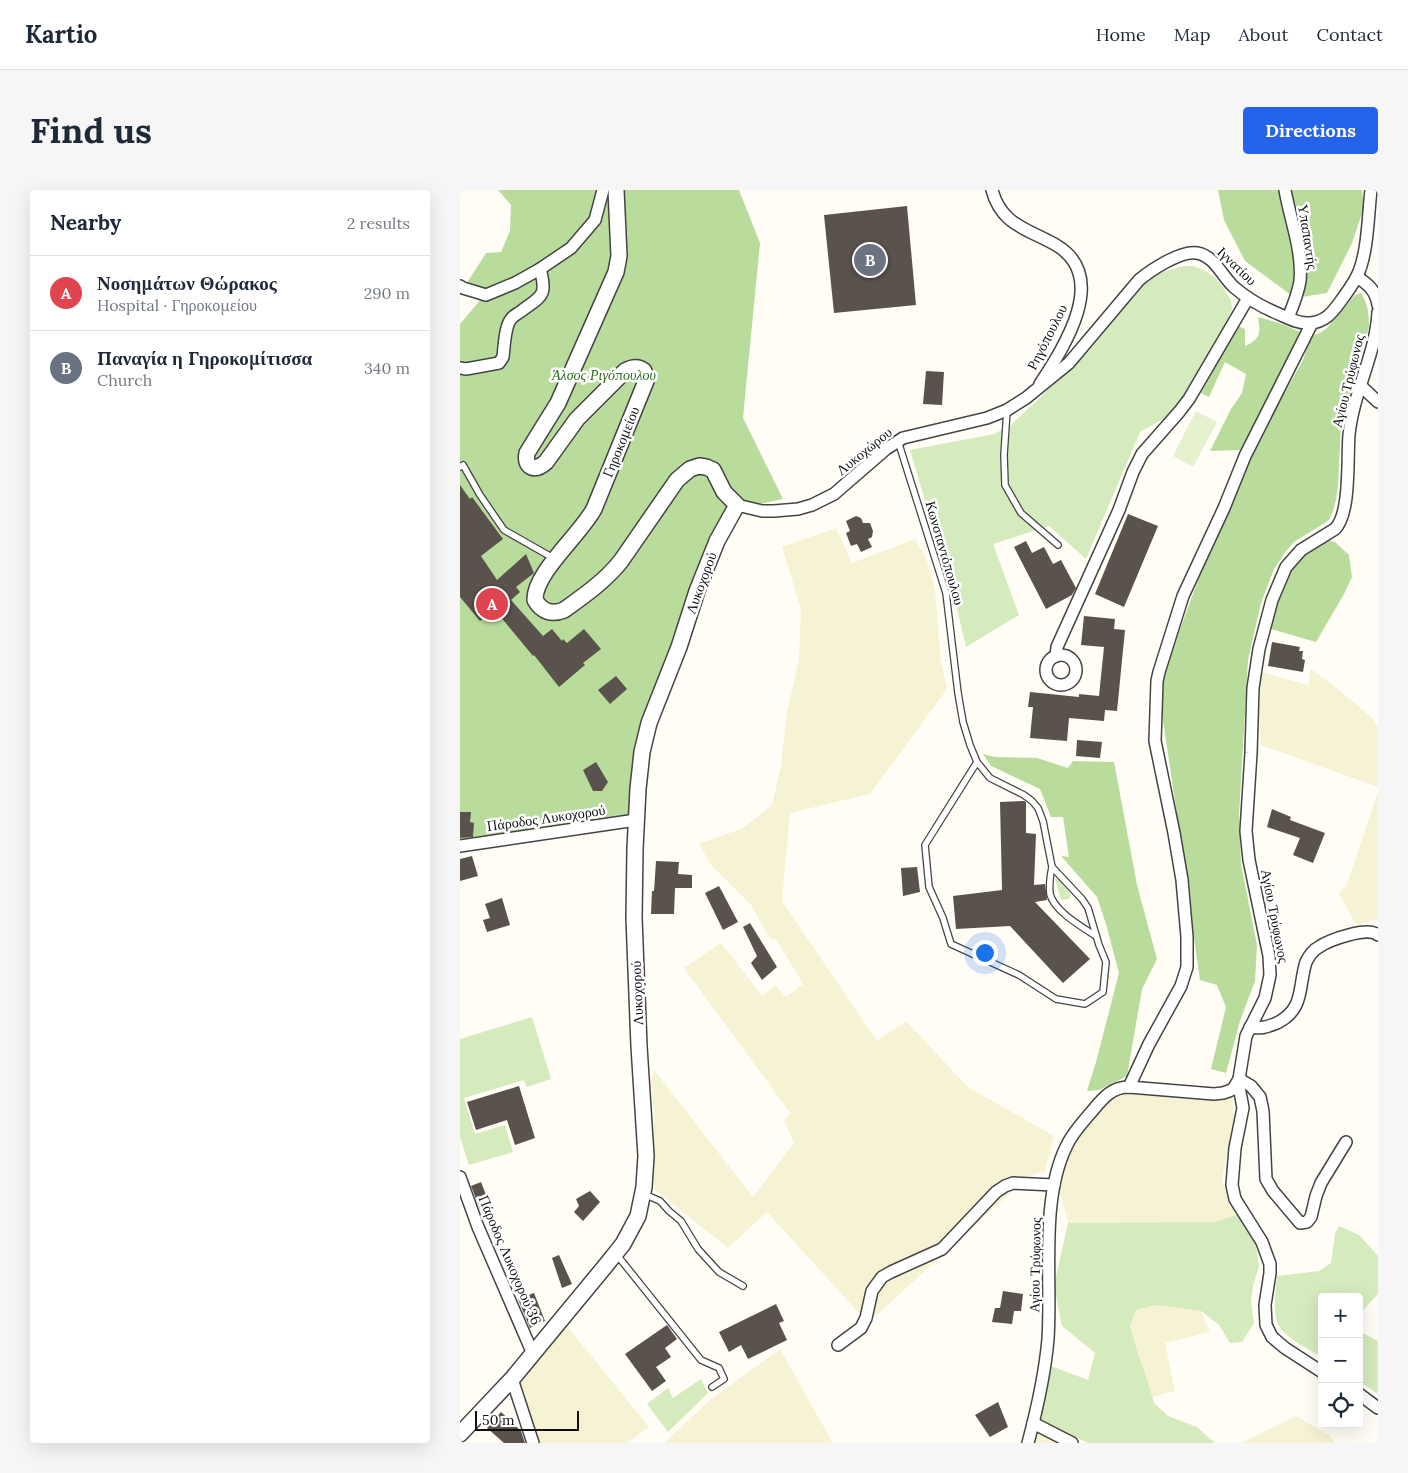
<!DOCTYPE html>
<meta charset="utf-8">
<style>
body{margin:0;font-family:Lora,serif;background:#f6f6f7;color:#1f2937}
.controls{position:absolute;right:15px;bottom:15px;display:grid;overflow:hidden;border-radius:5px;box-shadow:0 5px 20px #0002}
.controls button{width:45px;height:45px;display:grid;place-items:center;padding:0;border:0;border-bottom:1px solid #e0e1e3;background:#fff;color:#1f2937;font:25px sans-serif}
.scale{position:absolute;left:15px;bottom:12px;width:104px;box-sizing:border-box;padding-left:5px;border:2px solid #111;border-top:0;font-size:14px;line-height:18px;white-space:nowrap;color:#111;-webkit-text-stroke:4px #fff;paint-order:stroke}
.you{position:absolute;left:524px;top:762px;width:18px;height:18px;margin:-12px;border:4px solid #fff;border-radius:50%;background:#1a73e8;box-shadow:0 0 0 8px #1a73e833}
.badge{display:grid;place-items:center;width:32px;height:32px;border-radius:50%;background:#2563eb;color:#fff;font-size:16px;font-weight:700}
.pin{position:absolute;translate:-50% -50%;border:2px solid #fff;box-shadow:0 1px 5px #0006}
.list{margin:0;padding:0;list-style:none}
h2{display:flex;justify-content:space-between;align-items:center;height:65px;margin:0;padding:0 20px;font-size:21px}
h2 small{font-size:16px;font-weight:400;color:#747a83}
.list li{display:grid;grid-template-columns:32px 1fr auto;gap:15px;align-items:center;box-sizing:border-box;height:75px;padding:0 20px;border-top:1px solid #e0e1e3}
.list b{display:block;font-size:19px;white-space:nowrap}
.list p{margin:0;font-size:16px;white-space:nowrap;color:#747a83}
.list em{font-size:16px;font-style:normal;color:#747a83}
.icon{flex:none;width:28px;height:28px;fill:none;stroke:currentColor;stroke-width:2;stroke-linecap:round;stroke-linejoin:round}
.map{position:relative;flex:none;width:918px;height:1253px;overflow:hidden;border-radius:5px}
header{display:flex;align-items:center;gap:30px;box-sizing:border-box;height:70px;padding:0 25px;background:#fff;border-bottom:1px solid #e0e1e3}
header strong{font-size:24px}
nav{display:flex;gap:28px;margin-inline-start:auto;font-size:18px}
.intro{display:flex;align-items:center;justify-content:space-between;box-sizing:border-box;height:120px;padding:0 30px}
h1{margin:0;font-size:35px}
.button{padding:12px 22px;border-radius:5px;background:#2563eb;color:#fff;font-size:18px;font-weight:700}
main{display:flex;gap:30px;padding:0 30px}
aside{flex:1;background:#fff;border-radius:5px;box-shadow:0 5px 20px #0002}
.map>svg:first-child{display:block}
.farmland{fill:#f6f3d4}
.green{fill:#d5ebbd}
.forest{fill:#b9dc9c}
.pitch{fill:#e6f2cf}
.building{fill:#5a524d}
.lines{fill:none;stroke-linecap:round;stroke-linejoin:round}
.service-casing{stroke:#444;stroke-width:8}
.minor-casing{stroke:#444;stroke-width:14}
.tertiary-casing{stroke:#444;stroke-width:18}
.service{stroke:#fff;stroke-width:5.5}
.minor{stroke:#fff;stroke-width:11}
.tertiary{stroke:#fff;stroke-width:15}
.labels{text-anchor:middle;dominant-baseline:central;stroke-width:5;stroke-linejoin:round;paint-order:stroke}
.street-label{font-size:14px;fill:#111;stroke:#fff}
.park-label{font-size:14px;font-style:italic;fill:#2f6b1f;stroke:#fff}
</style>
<header>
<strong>Kartio</strong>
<nav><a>Home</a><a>Map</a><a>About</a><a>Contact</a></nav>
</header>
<div class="intro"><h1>Find us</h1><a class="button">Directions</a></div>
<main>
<aside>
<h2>Nearby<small>2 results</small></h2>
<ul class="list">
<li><span class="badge" style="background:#e0444e">A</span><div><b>Νοσημάτων Θώρακος</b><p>Hospital · Γηροκομείου</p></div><em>290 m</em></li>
<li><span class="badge" style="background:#6b7280">B</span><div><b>Παναγία η Γηροκομίτισσα</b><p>Church</p></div><em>340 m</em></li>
</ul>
</aside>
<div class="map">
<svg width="918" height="1253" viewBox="0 0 918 1253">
<rect width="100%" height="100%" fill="#fffdf5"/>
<!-- farmland -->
<g class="farmland">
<path d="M376,338l16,35 63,-24 11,19 9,30 6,74 6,27 -77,105 -80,19 -8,88 95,140 29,-20 62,66 86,49 -9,35 -16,5 -161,147 -101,-111 -39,36 -74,-59v-74l-3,-35 3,-10 99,127 41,-54 -10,-23 7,-6 -107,-146 37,-25 41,53 13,-11 11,12 17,-13 -27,-45h-6l-19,-34 -40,-40 -12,-21 44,-16 29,-23 9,-39 6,-55 12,-52 2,-50 -19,-62z"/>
<path d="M851,479l37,28 25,22 5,9v59l-117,-42 -2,-21 2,-52 47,13z"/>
<path d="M918,602v129l-4,-2 -17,7 -18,-32 8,-10z"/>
<path d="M659,900l113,6 2,21 -12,62 6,20 10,15 -23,8 -147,1 -9,-34 3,-20 9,-27 26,-32z"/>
<path d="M696,1115l45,6 9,21 -45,11 10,48 -23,6 -22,-71 6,-16z"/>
<path d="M106,1135l83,102 -22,16h-88l-20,-65z"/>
<path d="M320,1159l53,94h-169l46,-43z"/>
<path d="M836,1226l33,19 6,8h-94z"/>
<path d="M575,1237l30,16h-35z"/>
</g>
<!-- green -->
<g class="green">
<path d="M724,76h9l11,4 12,8 15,22 1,9 -7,15 -42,74 -16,19 -27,15 -54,127 -37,-33 -56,18 26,71 -53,32 -11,-47 -45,-150 84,-16 17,-9 78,-74 31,-39 11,-17 9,-10 19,-12z"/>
<path d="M598,688l13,17 -2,4 -8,1 -6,-21z"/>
<path d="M72,827l19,62 -24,8 -3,-7 -60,18 11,36 30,-9 8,27 -44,13 -9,-28v-98z"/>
<path d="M778,1024l17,25 4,27 -6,20 -2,15 3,22 -12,19 -12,1 -11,-18 -18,-14 -45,-6 -20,5 -6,16 8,27 8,23 8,27 14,13 29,11 18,16h-127l-50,-23 13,-54 37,14 7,-27 -33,-27 -8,-40 14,-63 147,-1z"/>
<path d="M879,1036l20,9 19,21v38l-14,15 -5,8v-20h-37v60c-12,-7 -39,-20 -44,-33 -6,-14 -2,-33 -1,-48l42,-5 12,-8 4,-29z"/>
<path d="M899,1141l19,10v53l-19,-13z"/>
<path d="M241,1189l7,14 -40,39 -21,-28 21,-16 5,10z"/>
</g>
<!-- forest -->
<g class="forest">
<path d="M38,0h241l21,53 -17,175 40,81 -41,9 -39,48 -73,262 -158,22h-12v-516l22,-26 -15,-15 19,-30 15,-1 9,-21 1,-26z"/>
<path d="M758,0h144l2,17 -12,36 -25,50 -32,5 -50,-37 -21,-41z"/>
<path d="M901,103c7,11 8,21 8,34l-28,98 -3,61 -2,14 -3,11 -4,9 -6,4 -29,18 -8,9 -12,18 -13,34 -13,57 -9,155 2,49 16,81 -2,36 -15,40 -14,52 -15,-4 15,-62 -9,-22 -17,-5 -8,-56 -2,-33 -7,-36 -23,-155 4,-25 15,-43 29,-79 30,-71 21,-43 44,-79 7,-21 4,-4 6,-2 7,-5 28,-33z"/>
<path d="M798,127l24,7 18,8 -59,118 -31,1 21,-42 11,-16 4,-19 -21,-12 -16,35 -8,-4 37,-67 7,3v17c17,-8 15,-14 13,-29z"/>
<path d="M865,350l10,2 14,13 3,22 -8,17 -28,48 -45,-13c3,-23 12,-58 31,-74 7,-6 16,-10 23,-15z"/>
<path d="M523,564l12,3 42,1 31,10 5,-7 41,1 23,123 20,74 -15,30 -15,87 -28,14 -12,1 9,-29 23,-89 -13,-49 -9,-27 -36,-41 8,1 -6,-40h-12l-11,-28 -49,-23z"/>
</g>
<!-- pitch -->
<path class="pitch" d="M736,221l21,11 -24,45 -20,-11z"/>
<!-- building -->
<g class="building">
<path d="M447,16l9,99 -82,8 -10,-98z"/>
<path d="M466,181l18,1 -2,33 -19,-1z"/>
<path d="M0,295l10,14 2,-2 31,42 -22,17 16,24 29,-26 8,19 -18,14 4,5 -9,8 32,36 9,-7 10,12 1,-2 4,4 17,-14 17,20 -18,14 2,2 -26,22 -25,-32 -1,1 -38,-46 -15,11 -20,-24z"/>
<path d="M668,324l30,12 -34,81 -29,-13z"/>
<path d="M396,326l5,2 2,5h7l3,8 -1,6 -4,2 4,8 -11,5 -4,-8 -6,2 -5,-13 4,-2 -4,-10z"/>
<path d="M566,351l6,12 12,-6 9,17 8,-4 15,28 -4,7 -26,14 -32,-62z"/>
<path d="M624,426l31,3 -1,10 11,1 -8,81 -12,-1 -1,11 -35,-3 -2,23 -37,-3 3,-31h-5l2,-15 49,5v-3l20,2 5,-49 -23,-2z"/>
<path d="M812,452l28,5 -1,4h4l-1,8 3,1 -2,12 -35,-6z"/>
<path d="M156,486l11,13 -17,15 -12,-14z"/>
<path d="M617,550l25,2 -2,16 -24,-2z"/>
<path d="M136,572l12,20 -6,9h-9l-10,-21z"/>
<path d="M564,611l2,1v31l10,1 -2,51 11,-1 2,15v1l-12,2 55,57 -27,24 -53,-57 -54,3 -3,-33 49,-6 -2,-88z"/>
<path d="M812,619l19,8 -1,3 35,13 -12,30 -20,-8 7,-17 -33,-11z"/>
<path d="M0,622h11l-1,10 4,1 -1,14 -13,1z"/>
<path d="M12,666l6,20 -18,5v-22z"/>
<path d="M196,671l23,1 -1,12 14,1v13h-17l-1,26h-23l1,-23h2z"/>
<path d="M457,677l3,25 -17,4 -2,-28z"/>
<path d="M259,696l19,36 -15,8 -18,-37z"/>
<path d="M42,708l8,27 -23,7 -4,-12 7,-2 -5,-14z"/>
<path d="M290,733l27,44 -15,13 -11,-17 6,-7 -14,-29z"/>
<path d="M59,896l16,52 -20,7 -8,-25 -31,10 -9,-28z"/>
<path d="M21,992l9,23 -10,4 -9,-23z"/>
<path d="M130,1001l10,11 -17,19 -9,-9 5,-6 -3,-7z"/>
<path d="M99,1065l13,29 -10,4 -10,-30z"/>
<path d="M543,1101l20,3 -2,17h-7l-2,13 -20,-2 3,-14h5z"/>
<path d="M74,1103l11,28 -15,7 -12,-29z"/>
<path d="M316,1114l8,17 -5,2 8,17 -39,19 -7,-14 -12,7 -10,-20z"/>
<path d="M207,1135l10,14 -12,9 6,9 -15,10 10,14 -14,10 -27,-37z"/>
<path d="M538,1212l10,25 -18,10 -15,-22z"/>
<path d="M41,1222l20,19 4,12h-21l-17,-15z"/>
</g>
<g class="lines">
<defs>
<g id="service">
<path d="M547,220l-3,45 1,30 16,28 37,32"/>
<path d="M438,251l48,152 12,100 5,29 7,23 7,17 13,16 34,17 8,6 6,7 5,13 9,46 30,32 6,9 11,37 7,17 -3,30 -18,12 -29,-5 -37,-24 -68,-31 -8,-26 -14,-31 -4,-42 52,-83"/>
<path d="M0,277l3,-2 17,30 24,35 51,29"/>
<path d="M592,677c-2,9 -3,18 -2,27 4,17 32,33 46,42"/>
<path d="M184,1004l16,7 9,10 12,10 17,28 21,23 24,14"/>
<path d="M157,1065l84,105 18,8 5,11 -12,8"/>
</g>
<g id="minor">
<path d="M532,0c9,35 36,39 64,55 54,32 8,102 -16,139"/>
<path d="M825,0c5,29 18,62 15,91 -2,13 -7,25 -12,37"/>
<path d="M897,87c11,7 19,14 21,28"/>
<path d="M0,96l3,2 23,7 29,-12 25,-14 31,-21 24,-28 8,-30"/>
<path d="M0,178l6,1 33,-6 4,-6c1,-9 2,-31 8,-38 2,-3 6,-5 9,-7 21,-16 28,-15 20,-43"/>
<path d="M901,196l17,16"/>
<path d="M277,315l25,6h12l24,-2 14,-4 22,-11 52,-45 17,-11 84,-20 20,-8 19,-12 43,-35 70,-83c12,-10 42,-30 58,-27 18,3 25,24 38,35 14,12 29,20 46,27 9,4 19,9 29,8 15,-1 22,-10 30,-21 6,-8 12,-16 17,-26 11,-22 11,-61 14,-86"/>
<circle cx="601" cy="480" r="15"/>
<path d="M596,466l1,-9 62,-137 14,-38 9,-18 37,-42 10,-13 59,-101"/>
<path d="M0,656l176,-26"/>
<path d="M790,837c11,2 17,0 27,-4 28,-14 21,-36 29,-61 3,-6 7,-12 13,-15 10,-7 49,-21 59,-12"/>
<path d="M779,889l12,7 9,11 3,14 3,68 7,12 27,32 7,-1 4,-5 5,-21 5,-13 25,-41"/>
<path d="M777,894l3,8 3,16 -8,40 -3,37 3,14 27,43 8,22v9l-5,32 1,20 6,12 13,11 37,24"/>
<path d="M669,897l20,-43 32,-58 6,-19v-30l-5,-57 -8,-47 -19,-92 2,-60 2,-9 24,-76 41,-88 21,-52 67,-133"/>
<path d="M0,987l18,50 55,127"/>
<path d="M378,1155l23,-17 5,-10 6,-27 10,-14 9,-5 51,-23 54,-57 9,-6 8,-3 41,2"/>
<path d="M52,1189l21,64"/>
<path d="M899,1204l19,14"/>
<path d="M573,1233l39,20"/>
<path d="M568,1253c9,-34 17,-69 20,-104 4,-59 -8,-138 18,-192 6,-14 17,-25 27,-37 10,-12 19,-23 36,-23l85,7 9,-1 6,-2 4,-2 6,-10 7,-43 19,-38 5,-23 -1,-19 -20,-96 -3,-29 5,-78 2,-65 6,-39 13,-49 14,-33 15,-17 34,-21c16,-16 12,-71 14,-94 4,-42 27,-81 29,-123"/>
</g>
<path id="tertiary" d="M0,1244l52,-55 95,-115 16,-20 15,-28 6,-29 2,-31 -7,-110 -5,-128 1,-69 3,-60 4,-37 7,-29 30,-76 18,-56 20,-50 20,-36 -13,-13 -11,-22 -7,-3 -7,-1 -9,3 -13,11 -56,81c-16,20 -36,34 -57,49 -12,5 -22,2 -29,-10 -1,-27 45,-65 59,-91l52,-128 -2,-10c-6,-5 -12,-4 -19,0l-48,48 -31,43c-11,10 -22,6 -19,-9l31,-50 58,-131 3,-16 -3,-66"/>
</defs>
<!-- service casing -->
<use href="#service" class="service-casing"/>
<!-- minor casing -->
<use href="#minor" class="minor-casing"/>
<!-- tertiary casing -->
<use href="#tertiary" class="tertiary-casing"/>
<!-- service -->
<use href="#service" class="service"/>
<!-- minor -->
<use href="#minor" class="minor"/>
<!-- tertiary -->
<use href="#tertiary" class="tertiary"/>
</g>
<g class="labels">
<!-- street labels -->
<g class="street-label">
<text transform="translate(848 47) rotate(81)">Υπαπαντής</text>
<text transform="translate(777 76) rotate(44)">Ιγνατίου</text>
<text transform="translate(587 147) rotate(-63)">Ρηγόπουλου</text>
<text transform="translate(888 191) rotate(-76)">Αγίου Τρύφωνος</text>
<text transform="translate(161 252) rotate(-68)">Γηροκομείου</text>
<text transform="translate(404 261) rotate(-39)">Λυκοχώρου</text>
<text transform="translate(485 363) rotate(74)">Κωνσταντόπουλου</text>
<text transform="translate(241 393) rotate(-70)">Λυκοχορού</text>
<text transform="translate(86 628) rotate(-8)">Πάροδος Λυκοχορού</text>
<text transform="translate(815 726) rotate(79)">Αγίου Τρύφωνος</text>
<text transform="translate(177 803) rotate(-92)">Λυκοχορού</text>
<text transform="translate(50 1070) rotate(67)">Πάροδος Λυκοχορού 36</text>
<text transform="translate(575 1075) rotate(-89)">Αγίου Τρύφωνος</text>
</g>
<!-- park labels -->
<g class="park-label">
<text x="144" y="185">Άλσος Ριγόπουλου</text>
</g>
</g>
</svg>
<div class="controls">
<button>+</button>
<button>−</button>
<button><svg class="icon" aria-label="locate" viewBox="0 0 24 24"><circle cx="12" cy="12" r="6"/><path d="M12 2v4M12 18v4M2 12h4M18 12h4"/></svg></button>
</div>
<div class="scale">50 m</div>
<div class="you"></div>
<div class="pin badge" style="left:32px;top:414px;background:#e0444e">A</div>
<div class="pin badge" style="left:410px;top:70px;background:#6b7280">B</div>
</div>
</main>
